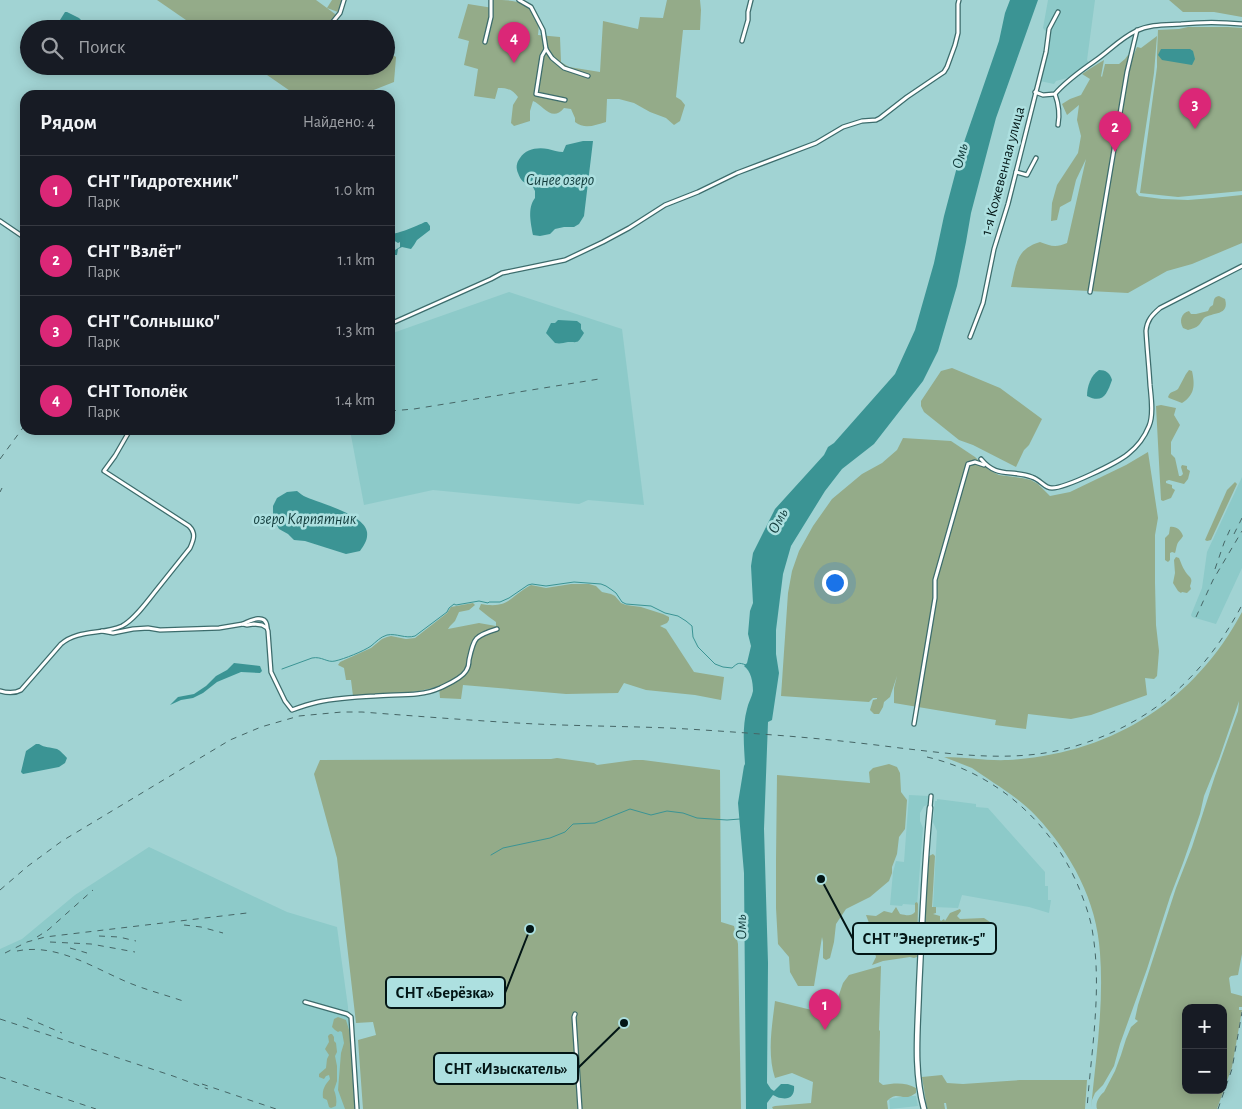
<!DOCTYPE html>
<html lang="ru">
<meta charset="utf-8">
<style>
body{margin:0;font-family:"Alegreya Sans",sans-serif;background:#242831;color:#f1f3f6}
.controls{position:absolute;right:15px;bottom:15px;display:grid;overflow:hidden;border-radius:10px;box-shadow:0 2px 12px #0003}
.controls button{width:45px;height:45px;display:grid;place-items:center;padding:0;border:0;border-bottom:1px solid #363941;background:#171b24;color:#f1f3f6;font:25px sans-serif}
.you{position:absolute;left:834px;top:582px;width:18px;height:18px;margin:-12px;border:4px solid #fff;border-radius:50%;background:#1a73e8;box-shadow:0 0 0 8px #1a73e833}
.badge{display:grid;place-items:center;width:32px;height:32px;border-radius:50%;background:#db2777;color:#fff;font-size:16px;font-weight:700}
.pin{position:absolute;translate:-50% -41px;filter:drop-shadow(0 1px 2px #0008)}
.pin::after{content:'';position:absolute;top:26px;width:18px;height:15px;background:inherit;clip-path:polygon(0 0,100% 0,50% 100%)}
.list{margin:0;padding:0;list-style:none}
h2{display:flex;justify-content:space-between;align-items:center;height:65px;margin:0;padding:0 20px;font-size:21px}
h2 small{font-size:16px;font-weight:400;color:#9ea1a6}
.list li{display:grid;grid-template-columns:32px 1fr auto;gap:15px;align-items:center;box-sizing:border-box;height:70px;padding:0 20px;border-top:1px solid #363941}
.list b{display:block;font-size:19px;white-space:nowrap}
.list p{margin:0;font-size:16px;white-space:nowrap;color:#9ea1a6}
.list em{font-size:16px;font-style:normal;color:#9ea1a6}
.icon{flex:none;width:28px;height:28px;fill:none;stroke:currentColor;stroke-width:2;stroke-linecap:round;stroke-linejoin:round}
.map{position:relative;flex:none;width:1242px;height:1109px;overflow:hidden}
.search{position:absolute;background:#171b24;box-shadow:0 2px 12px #0003;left:20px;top:20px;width:375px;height:55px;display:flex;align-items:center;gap:12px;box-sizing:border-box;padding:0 18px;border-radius:28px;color:#9ea1a6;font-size:19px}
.panel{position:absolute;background:#171b24;box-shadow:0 2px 12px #0003;left:20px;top:90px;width:375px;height:345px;border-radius:15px}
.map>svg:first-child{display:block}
.built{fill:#8dcac9}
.green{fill:#94ab89;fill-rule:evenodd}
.water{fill:#3b9494}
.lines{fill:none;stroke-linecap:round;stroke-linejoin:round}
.stream{stroke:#3b9494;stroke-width:1}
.street-casing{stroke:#3c6c6c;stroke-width:5.5}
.secondary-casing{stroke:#3c6c6c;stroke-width:7}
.street{stroke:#fff;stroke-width:3}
.secondary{stroke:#fff;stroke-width:4.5}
.rail{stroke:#466666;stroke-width:1;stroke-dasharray:6 6;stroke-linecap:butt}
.labels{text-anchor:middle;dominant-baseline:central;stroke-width:5;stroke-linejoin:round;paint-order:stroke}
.street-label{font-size:15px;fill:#021515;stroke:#ade0e0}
.water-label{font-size:16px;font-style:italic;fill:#123c3c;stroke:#ade0e0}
.leader{fill:none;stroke:#021515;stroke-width:2}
.callout-dot{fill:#021515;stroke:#ade0e0;stroke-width:2}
.callout{fill:#ade0e0;stroke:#021515;stroke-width:2}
.callout-label{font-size:16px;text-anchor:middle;font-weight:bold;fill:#021515}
</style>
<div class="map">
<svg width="1242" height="1109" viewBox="0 0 1242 1109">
<rect width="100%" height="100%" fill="#a1d3d3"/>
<!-- built -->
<g class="built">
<path d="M1048,0h47l-8,60 2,3 -22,15 -11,3 -2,3 -14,-3 10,-44 -7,-9z"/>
<path d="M509,292l113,37 22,176 -56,-5 -9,4 -146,-14 -69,15 -14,-75h40v-96z"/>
<path d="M1242,477v91l-26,56 -24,-7 -1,-2 11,-27 5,-36z"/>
<path d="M909,795l20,1v9l-5,1 -4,7v8l3,7 -6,77 -14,-1 -1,2 -12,-1 3,-33 3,-11 8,1z"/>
<path d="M937,799l39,5v3l12,1 57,64v14h3v14h3l-2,13 -20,-6 -67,-12 -4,13 -25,-1 4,-76 -4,-9 2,-21h2z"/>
<path d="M149,847l138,65 50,15 11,80 5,102h-353v-160l22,-10 53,-44z"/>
<path d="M911,1095l1,1h4l2,10 -28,3 -1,-10z"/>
</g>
<!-- green -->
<g class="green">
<path d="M157,0h159l11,8 5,-8h10l-4,12 -11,-4 8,6 4,10 9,5h-149z"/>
<path d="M493,0c18,0 33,0 42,16 4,7 4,11 3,19l22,2 1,25 8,5 31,5 3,-51 35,8 2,-12 23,1 4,-18h33l1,10 -1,20h-17l-7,67 5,3 4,5 -5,16 -6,4 -8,-7 -16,-6 -16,-9 -15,-4h-12l-1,23c-11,3 -21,8 -31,0v-4l-4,-9 -7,-1c-12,15 -21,-3 -31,-7l-3,10v10l-16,5 -3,-3 2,-18 5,-8c-6,-8 -11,-9 -20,-9l-3,11 -21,-3 4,-27 -14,-4 5,-24 -11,-3 10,-34 25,4z"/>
<path d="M1169,0h73v17l-28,-5h-31z"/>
<path d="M1188,27h40l14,1v163l-64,6 -38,-4 17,-126v-13l1,-24 21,-1z"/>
<path d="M1157,36l-3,37 -18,119 3,4 23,3 26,1 25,-2 29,-3v48l-50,21 -25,7 -39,22 -117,-6c5,-22 5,-38 29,-45 10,4 16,6 27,1l19,-84 -10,21 -5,21 -11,6 -3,13 -6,1 1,-18 5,-18 21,-32 3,-17 -4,-16 2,-15 -12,10 -5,-11 8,-5 11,-4 9,-16 -8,-5 9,-6 13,-8 -3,16 1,1 3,-13h14l6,-5 3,-4 6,-1 3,-7 4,1z"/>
<path d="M386,51l10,6 -2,25 -33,13h-65l-42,-29h132z"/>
<path d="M1219,296l6,3c5,17 -13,13 -21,19 -2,2 -3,5 -5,7 -3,3 -8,4 -11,5l-5,-2c-4,-7 -2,-15 6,-17l2,3h5l12,-3 2,-4 3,-2c1,-4 0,-8 6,-9z"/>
<path d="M952,368l48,20 42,31 -13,26 -5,5 -8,17 -43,-22 -14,-5 -35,-28 -3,-6v-5l20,-30z"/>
<path d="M1189,370l3,1c3,14 3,24 -10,32l-13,-5 -1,-1c3,-7 5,-4 10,-8l8,-15z"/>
<path d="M1161,405l15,3 -2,7 6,10 -9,17v12l4,4 4,18h2l2,-2 -2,-7 1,-2 5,1v3l3,2 -2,8 -4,5 -15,-4 -3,1v2l6,2v3l3,2 -4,8 -8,3 -2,-1 -5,-94z"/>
<path d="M903,438l48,3 24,16 14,13 10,5 23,3 9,2 7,4 12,12 20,-4 56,-27 22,-13 10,66 -3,17v48l1,42 3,26 -2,25 -3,3 -9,-1 2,17 -56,20 -20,4 -43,-5 -2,15 -31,-4 1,-5 -102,-17v-15l3,-12 -7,21 -6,5 -1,5 -4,7h-5l-4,-4 3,-10 4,-1v-1h-4l-4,4 -88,-6 7,-103 4,-22 7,-20 14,-25 19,-27 30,-25 20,-11 15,-13z"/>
<path d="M1235,482l2,2 -26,56 -4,1 -2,-1 22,-50z"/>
<path d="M1170,527c6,-1 11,3 13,9 -2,4 -5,5 -6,9 -1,3 -1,5 -2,8l-3,-1 -2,1v7l-2,2 -3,-2v-22l4,-4z"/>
<path d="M1176,557l3,1c2,4 3,9 6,13 4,7 9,6 5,15l1,3 -4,4 -5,-1 -1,1 -3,-2 -5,-8 2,-10 -1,-13z"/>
<path d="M571,584h18l7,2 6,6 9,2 4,2 6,7 5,2 15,2 22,7 6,3v3l-2,3 -7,3 6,3 28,43 30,5 -3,23 -26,-5 -49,-5 -22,-7 -6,10 -52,1 -103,-9 -2,14 -21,-1 -1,-12c-27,9 -57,8 -86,10l-2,-16h-5l-2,-12 -6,-3 2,-3 31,-14 11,-9 5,-2 4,-1 15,3 9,-1 32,-25 4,-6 22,-4 2,2 -6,5 -10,2 -4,9 -5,5 -2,3 31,-6 17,3v-4l-7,-5 -10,-8 2,-5c28,5 28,-7 50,-19l15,3z"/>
<path d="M1242,612v342l-4,21 -7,1 -2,2 2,15 11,3v11h-3v3h3l-10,57 -15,42h-120c-2,-6 2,-13 7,-17l11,-21 6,-16 5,-16 5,-12 7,-6 -3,-2 3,-14 38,-117 16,-41 23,-71 23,-65 1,-10 -20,58 -15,37 -4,18 -17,49 -13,34 -23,72 -27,75 -6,22 -11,19 -8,8 -3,7 -1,8c5,-51 13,-103 9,-155 -3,-52 -29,-100 -64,-137 -12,-13 -28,-24 -42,-33 -7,-5 -15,-10 -22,-15 -9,-4 -19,-7 -28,-11 21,0 43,4 64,3 103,-6 186,-58 234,-148zM1186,1008h37v82h-37z"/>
<path d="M557,758l37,5 3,2 37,-5h9l77,10 1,152 13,4 4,18 3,165h-378l-5,-69 18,-5 -3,-13 -17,1 -19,-165 -23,-84 6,-14 231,-1z"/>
<path d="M889,764l8,3 3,6 1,19 6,8 -2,29 -6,8 -2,17 -5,13v6l-3,8 -19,16 -24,12 -10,15 -2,18 -4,16 -4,2 -3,-2v-16l-1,-5 -8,49h-16l-8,-14 -1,-15 -11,-13 -2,-36v-49l1,-84 93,8 -1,-11 4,-4z"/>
<path d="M933,854l2,2 -3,51h4v6l-3,1 7,2v4l1,1 3,-2 1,2 5,-8 10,-4 1,2 -4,5 3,3 24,-1 6,4 -21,4 -11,-4 -8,5 -3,6 -3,-1 -9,4 -11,-2 5,-78z"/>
<path d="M917,902l1,2 -1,53 -3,1 -4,-1 -27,4 -11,4 4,-8 -2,-8 -7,-9 -8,-5 -2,-8 8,-4h4l-3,-8 10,1 8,-5 8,2 4,-6 4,7c6,1 11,3 15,-2v-9z"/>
<path d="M881,966l-2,64 1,1 -1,51 4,3c11,-2 23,-3 33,3v5c-3,2 -5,3 -8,4 -9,1 -12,-5 -21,4l1,8h-115l-1,-2 3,-1 36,-3 2,-21 -21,-9 -17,5c-8,-24 -3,-52 0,-77l57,14 11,-32 6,-8z"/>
<path d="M338,1017l8,3 4,13 1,23 1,2v10l3,41h-10l-7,-19 3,-37 3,-10 -2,-11 -2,-1 -2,1 -3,-2 -3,-3 2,-8z"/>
<path d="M330,1034h2l2,3v4l2,2 1,9 -2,4 2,10v15l-3,9c2,5 3,10 2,16l-5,2 -2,-1 -2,-7 -4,-2c-1,-9 2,-13 7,-19l-1,-4 -3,1 -2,3 -5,-2v-3l7,-6 1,-9 2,-4 -4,-6 4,-7 -1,-6z"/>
<path d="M942,1075l5,8 16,1 57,-4h67l-2,29h-138l-1,-6h-2l1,6h-18l-5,-32z"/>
</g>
<!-- water -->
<g class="water">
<path d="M1010,0h28l-42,118 -25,95 -5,29 -9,44 -19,65 -15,30 -49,63 -32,25 -17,22 -34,55 -8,28 -7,56v24l3,19 -7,47 -4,2 -4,107 4,134 -1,120 4,6 3,2 7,-7h7l6,2c1,9 -4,14 -13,12 -3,0 -5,-2 -8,-3l-6,8v6h-21l-2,-236 -6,-70 6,-37 1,-2c-1,-18 -3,-37 2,-55 1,-6 5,-12 6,-18 0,-9 -2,-20 -9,-25l3,-3 4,-17 -3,-12 2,-23 3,-8 -2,-37 2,-13 22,-44 49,-54 4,-8 6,-4 61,-69 20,-44 19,-67 10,-47 18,-68 37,-107 6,-28z"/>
<path d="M65,12h2l12,6 2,2 -5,9h-21v-1z"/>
<path d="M1161,49h29l3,2 2,8 -3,6 -30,-5 -4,-5z"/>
<path d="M583,141h10l-9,75 -5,8 -5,3h-10l-9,2 -5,5 -10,2 -7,-1c-2,-11 -6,-27 2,-37v-7l-3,-6c-9,-2 -11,-4 -14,-12 -2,-5 -2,-10 2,-15 6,-9 17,-11 28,-9 5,1 10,3 15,3l3,-7z"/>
<path d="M425,222h2l3,4v4l-13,10 -3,5 -3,4 -9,-2 -4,2 -1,6h-4l-3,4v-15l5,6 5,-3v-5l-2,1 -5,-3 -3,-6c8,0 27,-8 35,-12z"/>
<path d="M558,320l19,1 4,3v5l3,4c-7,11 -5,9 -16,9 -5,1 -8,2 -13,1l-9,-10 5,-10h4z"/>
<path d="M1099,370c7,0 11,3 13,10 -5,14 -9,24 -25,16 0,-10 4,-21 12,-26z"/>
<path d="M297,491c3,2 6,5 9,6 14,6 59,18 61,35 1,8 -3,13 -7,19l-14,3 -41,-13 -11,-1 -6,-6 -9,-5 -6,-11v-12l4,-8 10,-6z"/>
<path d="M234,663l26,3 2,5 -2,2 -19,-1 -24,10 -14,11 -10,5 -12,2 -11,5 8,-8 16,-3 12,-8 10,-10 11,-6z"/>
<path d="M36,744h3c6,4 11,3 18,5 4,2 7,6 10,9l-2,5 -6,4 -36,7 -2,-2 5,-21z"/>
</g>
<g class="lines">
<!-- stream -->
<g class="stream">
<path d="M282,669l30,-11c10,-2 15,5 23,3 9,-2 29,-10 36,-15 5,-4 9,-9 16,-11 10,-2 18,4 28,1l32,-24 2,-4 5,-4 2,1 23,-4 9,2 1,-1h11l9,-4 19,-13 4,-1 14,2 28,-4 27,2 5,2 6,4 4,3 6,9 4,2 25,2 14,7 13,3 8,5 6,5 1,11 5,10 17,17 8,3 9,1c6,-5 6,-6 14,-3"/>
<path d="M491,855l12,-7 47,-10 15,-6 8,-8 22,-1 35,-14 21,6 16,-4 16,2 14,5 30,2 13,-1"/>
</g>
<defs>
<g id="street">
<path d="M519,0l12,7 12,23 3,19 6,9 12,10 24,8"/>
<path d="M327,29l13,-16 4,-13"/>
<path d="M742,41l6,-21v-8l3,-12"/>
<path d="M485,42l6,-25v-17"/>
<path d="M546,49l-4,7 -6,38 29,6"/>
<path d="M1035,92l8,3 12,-1c12,-14 26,-23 41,-34 13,-9 25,-22 40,-29 14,-7 30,-6 45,-7 20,-2 41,-2 61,0"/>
<path d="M1055,94c4,11 5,20 3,31"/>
<path d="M1016,172l11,3 9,-17"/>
<path d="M0,221l25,17"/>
<path d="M1090,292l37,-220 10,-42"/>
<path d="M390,324l101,-45 11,-6 63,-13 38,-18 26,-14 36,-23 33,-13 39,-19 79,-30 27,-16 19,-6 14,-1 4,-2 27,-21 31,-21 6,-4 3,-5 8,-22 3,-12v-29l1,-4"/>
<path d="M970,337l13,-34 11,-54 14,-45 38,-152 3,-23 9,-17"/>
<path d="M981,459c14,17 25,12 44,16 4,1 8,2 11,4 6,3 9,9 16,9 14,0 65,-25 76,-34 9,-7 17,-18 21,-28 5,-11 2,-30 1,-41 -1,-18 -3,-36 -4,-54 1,-11 6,-16 14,-23l82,-42"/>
<path d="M243,624c8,-4 23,-11 24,3"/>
<path d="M102,631l11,2 20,-4 15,-1 12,2 59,-2 24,-4 4,1 7,-1 8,1 5,3 1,3 3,41 14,29 7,9c8,-3 17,-6 26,-8 19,-4 38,-5 57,-6 22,-2 45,1 65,-8 8,-4 21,-9 26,-17 2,-3 3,-7 3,-11 5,-22 5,-24 28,-31"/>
<path d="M0,691c7,2 14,3 21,-1l40,-46c17,-15 41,-9 61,-18 12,-6 24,-23 32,-33 12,-15 24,-30 36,-45 4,-9 6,-15 -1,-22l-85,-55 11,-15 15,-26"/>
<path d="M914,724l21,-126v-18l33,-116 7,-2 9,3"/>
<path d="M930,808l1,-12"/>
<path d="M305,1002l42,12 4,3 6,92"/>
<path d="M575,1014l-1,3 6,92"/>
</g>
<path id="secondary" d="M924,1109c-11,-40 -6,-81 -5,-121 3,-60 5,-120 11,-180"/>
</defs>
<!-- street casing -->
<use href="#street" class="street-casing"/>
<!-- secondary casing -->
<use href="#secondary" class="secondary-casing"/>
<!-- street -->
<use href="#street" class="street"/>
<!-- secondary -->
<use href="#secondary" class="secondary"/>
<!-- rail -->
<g class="rail">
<path d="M390,411l24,-2 185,-30"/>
<path d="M0,459l25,-34"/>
<path d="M0,492l2,-4"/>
<path d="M1234,534l8,-16"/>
<path d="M1215,569l9,-26 8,-18"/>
<path d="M1196,617l17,-37 29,-49"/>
<path d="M927,757c69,16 125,66 152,131 6,15 12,31 14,47 9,57 -2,117 -6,174"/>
<path d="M0,890l28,-24 34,-25 168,-101 31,-13 38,-11 43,-4h20c52,4 104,8 155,11 51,3 101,3 152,5 39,2 78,5 118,8 37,3 75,7 113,12 61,7 123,16 182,-4 74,-24 124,-71 160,-139"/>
<path d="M184,925l17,2 22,6"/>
<path d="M99,936l20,1 17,4"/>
<path d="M37,937l11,-7 45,-40"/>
<path d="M50,942l41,2 44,8"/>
<path d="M70,948l17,5"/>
<path d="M17,951c39,-8 75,16 110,31 19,8 39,13 59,20"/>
<path d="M5,953l22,-11 18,-5 202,-24"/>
<path d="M27,1018l35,15"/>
<path d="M0,1019l173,57 35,13"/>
<path d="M0,1077l96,32"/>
<path d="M202,1084l74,25"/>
<path d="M1218,1109l14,-40 10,-57"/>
</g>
</g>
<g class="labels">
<!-- street labels -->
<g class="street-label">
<text transform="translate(1003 171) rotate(-75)">1-я Кожевенная улица</text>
</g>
<!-- water labels -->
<g class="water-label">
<text transform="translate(960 156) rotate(-75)">Омь</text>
<text x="560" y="180">Синее озеро</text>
<text x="305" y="519">озеро Карпятник</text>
<text transform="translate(778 521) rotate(-62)">Омь</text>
<text transform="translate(741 927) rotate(-91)">Омь</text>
</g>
</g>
<!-- callouts -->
<path class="leader" d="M821 879L853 939M530 929L505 993M624 1023L578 1068"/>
<g class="callout-dot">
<circle cx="821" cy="879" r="5"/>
<circle cx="530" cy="929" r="5"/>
<circle cx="624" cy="1023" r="5"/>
</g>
<g class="callout">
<rect x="853" y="923" width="143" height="31" rx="5"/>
<rect x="386" y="977" width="119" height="31" rx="5"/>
<rect x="434" y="1053" width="144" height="31" rx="5"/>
</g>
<g class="callout-label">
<text x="924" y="944">СНТ "Энергетик-5"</text>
<text x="445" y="998">СНТ «Берёзка»</text>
<text x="506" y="1074">СНТ «Изыскатель»</text>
</g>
</svg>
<div class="controls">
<button>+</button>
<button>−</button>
</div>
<div class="you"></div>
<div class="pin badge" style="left:825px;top:1030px">1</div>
<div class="pin badge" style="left:1115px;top:152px">2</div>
<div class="pin badge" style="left:1195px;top:129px">3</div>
<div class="pin badge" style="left:514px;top:63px">4</div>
<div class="search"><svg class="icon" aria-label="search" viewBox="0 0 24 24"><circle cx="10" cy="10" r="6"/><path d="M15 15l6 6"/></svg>Поиск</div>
<section class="panel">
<h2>Рядом<small>Найдено: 4</small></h2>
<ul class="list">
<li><span class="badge">1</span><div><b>СНТ &quot;Гидротехник&quot;</b><p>Парк</p></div><em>1.0 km</em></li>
<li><span class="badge">2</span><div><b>СНТ &quot;Взлёт&quot;</b><p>Парк</p></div><em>1.1 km</em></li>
<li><span class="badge">3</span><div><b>СНТ &quot;Солнышко&quot;</b><p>Парк</p></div><em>1.3 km</em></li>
<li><span class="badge">4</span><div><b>СНТ Тополёк</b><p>Парк</p></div><em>1.4 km</em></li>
</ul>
</section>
</div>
